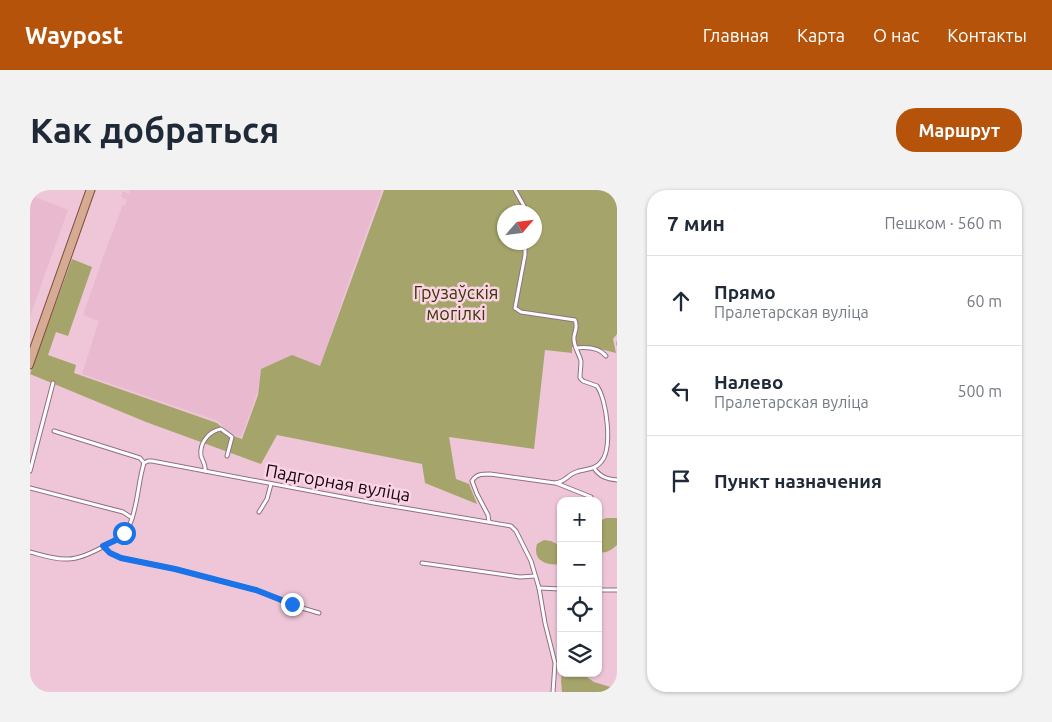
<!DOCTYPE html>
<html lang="ru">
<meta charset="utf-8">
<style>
body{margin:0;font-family:Ubuntu,sans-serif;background:#f2f2f3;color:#1f2937}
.controls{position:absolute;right:15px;bottom:15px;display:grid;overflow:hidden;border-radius:10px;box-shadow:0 1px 4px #0004}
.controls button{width:45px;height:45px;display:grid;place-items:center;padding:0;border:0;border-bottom:1px solid #e0e1e3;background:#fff;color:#1f2937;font:25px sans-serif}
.compass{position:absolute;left:467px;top:15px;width:45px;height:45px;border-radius:50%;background:#fff;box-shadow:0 1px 4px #0004;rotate:62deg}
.stop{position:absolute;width:15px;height:15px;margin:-11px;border:4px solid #1a73e8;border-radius:50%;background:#fff}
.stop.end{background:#1a73e8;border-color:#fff;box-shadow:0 1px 5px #0008}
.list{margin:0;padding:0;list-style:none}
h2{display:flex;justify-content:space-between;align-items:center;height:65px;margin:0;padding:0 20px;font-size:21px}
h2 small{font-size:16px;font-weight:400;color:#747a83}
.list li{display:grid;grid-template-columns:32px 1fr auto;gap:15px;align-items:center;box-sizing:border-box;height:90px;padding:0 20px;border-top:1px solid #e0e1e3}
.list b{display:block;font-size:19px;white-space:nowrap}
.list p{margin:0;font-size:16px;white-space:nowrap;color:#747a83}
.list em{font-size:16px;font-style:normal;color:#747a83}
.icon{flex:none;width:28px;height:28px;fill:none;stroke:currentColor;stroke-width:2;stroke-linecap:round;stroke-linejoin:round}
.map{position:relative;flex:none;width:587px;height:502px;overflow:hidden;border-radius:20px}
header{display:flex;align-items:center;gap:30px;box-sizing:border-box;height:70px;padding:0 25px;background:#b45309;color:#fff}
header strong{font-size:24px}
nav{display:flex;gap:28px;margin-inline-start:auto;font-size:18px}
.intro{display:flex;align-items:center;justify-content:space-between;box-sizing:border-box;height:120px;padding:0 30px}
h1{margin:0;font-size:35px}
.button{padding:12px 22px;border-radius:20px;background:#b45309;color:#fff;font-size:18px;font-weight:700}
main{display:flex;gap:30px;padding:0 30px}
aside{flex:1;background:#fff;border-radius:20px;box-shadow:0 1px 4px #0004}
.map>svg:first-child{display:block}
.built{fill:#e8b9cf}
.green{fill:#a5a56b;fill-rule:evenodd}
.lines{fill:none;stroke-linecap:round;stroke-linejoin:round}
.stream{stroke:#599bb9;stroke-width:1}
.street-casing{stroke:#926f80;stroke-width:5}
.primary-casing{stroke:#804e37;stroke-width:7}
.street{stroke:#fff;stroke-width:3}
.primary{stroke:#d5ab94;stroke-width:5}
.route{stroke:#1a73e8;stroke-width:6}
.labels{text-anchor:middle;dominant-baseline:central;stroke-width:5;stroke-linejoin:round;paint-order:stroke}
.park-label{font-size:18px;fill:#393907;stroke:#fbd3e5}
.street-label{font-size:18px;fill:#15080e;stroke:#fbd3e5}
</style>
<header>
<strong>Waypost</strong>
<nav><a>Главная</a><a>Карта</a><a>О нас</a><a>Контакты</a></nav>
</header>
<div class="intro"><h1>Как добраться</h1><a class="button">Маршрут</a></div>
<main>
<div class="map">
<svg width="587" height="502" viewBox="0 0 587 502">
<rect width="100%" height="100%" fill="#eec6d8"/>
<!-- built -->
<g class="built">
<path d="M100,0h252l-32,88 -30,89 -59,2 -4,25 -16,43 -10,-3 -13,-13 -136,-47 17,-53 -16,-6 22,-63 18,-47 2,1 1,-4 1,-2 -6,-3 2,-6 6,3z"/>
<path d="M0,5l38,15 -38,106z"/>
</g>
<!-- green -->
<g class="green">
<path d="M354,0h233v144l-4,5 3,14 -27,-7 -17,1v6l-27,-3 -11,99 -85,-12 7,42 13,5 8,20 -52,-21 -3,-19 -145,-29 -16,29 -115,-42 -116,-48 42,-115 20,8 -24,69 -12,-4 -8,23 28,10 -2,8 143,50 14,12 11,4 16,-44 3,-26 31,-14 28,11zM474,22h30v30h-30z"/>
<path d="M576,328h11v27c-6,5 -11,9 -19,7v-30z"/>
<path d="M514,350l7,1 10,5v18c-14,2 -29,-3 -24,-20z"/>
<path d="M532,483h19l13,9 23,7v3h-55l-1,-11z"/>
</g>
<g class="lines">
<!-- stream -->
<path class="stream" d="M587,152v3"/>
<defs>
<g id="street">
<path d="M485,0l9,16 2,6"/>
<path d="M546,158c10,-1 23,-1 30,8"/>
<path d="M24,241l86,27 4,5"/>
<path d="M114,273l4,-2h4l222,42 137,23 5,5 15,30 8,27 6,35 10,40 -2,29"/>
<path d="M564,278c6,9 13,11 23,12"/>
<path d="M0,281l23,-88"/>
<path d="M175,281c1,-6 -2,-9 -4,-15 -2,-13 8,-25 20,-27l11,8 -5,19"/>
<path d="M526,293l35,14"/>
<path d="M0,298l93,24 9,6"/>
<path d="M229,322l8,-13 4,-15"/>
<path d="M459,332l-1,-7 -11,-21 -5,-13c4,-7 10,-7 18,-7l65,9c11,-1 12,-8 21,-11 8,-3 19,-2 25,-10 12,-13 6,-62 -4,-76l-14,-5 -3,-3c0,-5 1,-12 1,-17 -2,-8 -8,-15 -7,-24 1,-7 4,-10 1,-17l-54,-8 -6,-4 10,-53v-6l-3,-7"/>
<path d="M73,356l7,7 11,5 54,11 81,21 36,15 27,8"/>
<path d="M0,362c12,3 25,8 38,7 16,0 57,-21 62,-35 8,-19 8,-42 14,-61"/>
<path d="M392,373l98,14 15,-1"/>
<path d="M509,398l22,1"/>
<path d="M568,400h19"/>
</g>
<g id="primary">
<path d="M0,166l59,-166"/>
<path d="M0,176l62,-176"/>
</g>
</defs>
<!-- street casing -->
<use href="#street" class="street-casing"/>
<!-- primary casing -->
<use href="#primary" class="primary-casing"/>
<!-- street -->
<use href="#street" class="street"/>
<!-- primary -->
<use href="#primary" class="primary"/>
</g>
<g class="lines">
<!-- route -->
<path class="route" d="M94,343l-8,7 -13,6 7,7 11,5 54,11 81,21 36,14"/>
</g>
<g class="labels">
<!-- park labels -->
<g class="park-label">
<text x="426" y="102">Грузаўскія<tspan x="426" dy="21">могілкі</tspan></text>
</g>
<!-- street labels -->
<g class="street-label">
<text transform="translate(308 292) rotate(10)">Падгорная вуліца</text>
</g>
</g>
</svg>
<div class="controls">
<button>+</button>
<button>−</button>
<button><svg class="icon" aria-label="locate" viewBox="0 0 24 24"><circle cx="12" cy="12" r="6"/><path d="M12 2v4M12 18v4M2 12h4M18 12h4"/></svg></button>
<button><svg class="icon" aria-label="layers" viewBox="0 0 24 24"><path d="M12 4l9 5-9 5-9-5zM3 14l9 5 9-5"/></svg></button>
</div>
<svg class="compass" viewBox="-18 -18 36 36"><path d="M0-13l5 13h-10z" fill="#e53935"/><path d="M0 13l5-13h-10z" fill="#747a83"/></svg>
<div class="stop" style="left:94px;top:343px"></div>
<div class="stop end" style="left:262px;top:414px"></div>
</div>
<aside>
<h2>7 мин<small>Пешком · 560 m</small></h2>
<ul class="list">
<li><svg class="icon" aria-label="ahead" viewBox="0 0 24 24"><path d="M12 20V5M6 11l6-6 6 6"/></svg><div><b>Прямо</b><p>Пралетарская вуліца</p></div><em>60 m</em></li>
<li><svg class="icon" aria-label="left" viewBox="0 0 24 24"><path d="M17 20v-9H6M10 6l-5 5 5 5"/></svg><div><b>Налево</b><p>Пралетарская вуліца</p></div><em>500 m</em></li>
<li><svg class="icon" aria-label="arrive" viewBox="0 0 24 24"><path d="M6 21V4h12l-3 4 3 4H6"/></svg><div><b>Пункт назначения</b></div></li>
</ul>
</aside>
</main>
